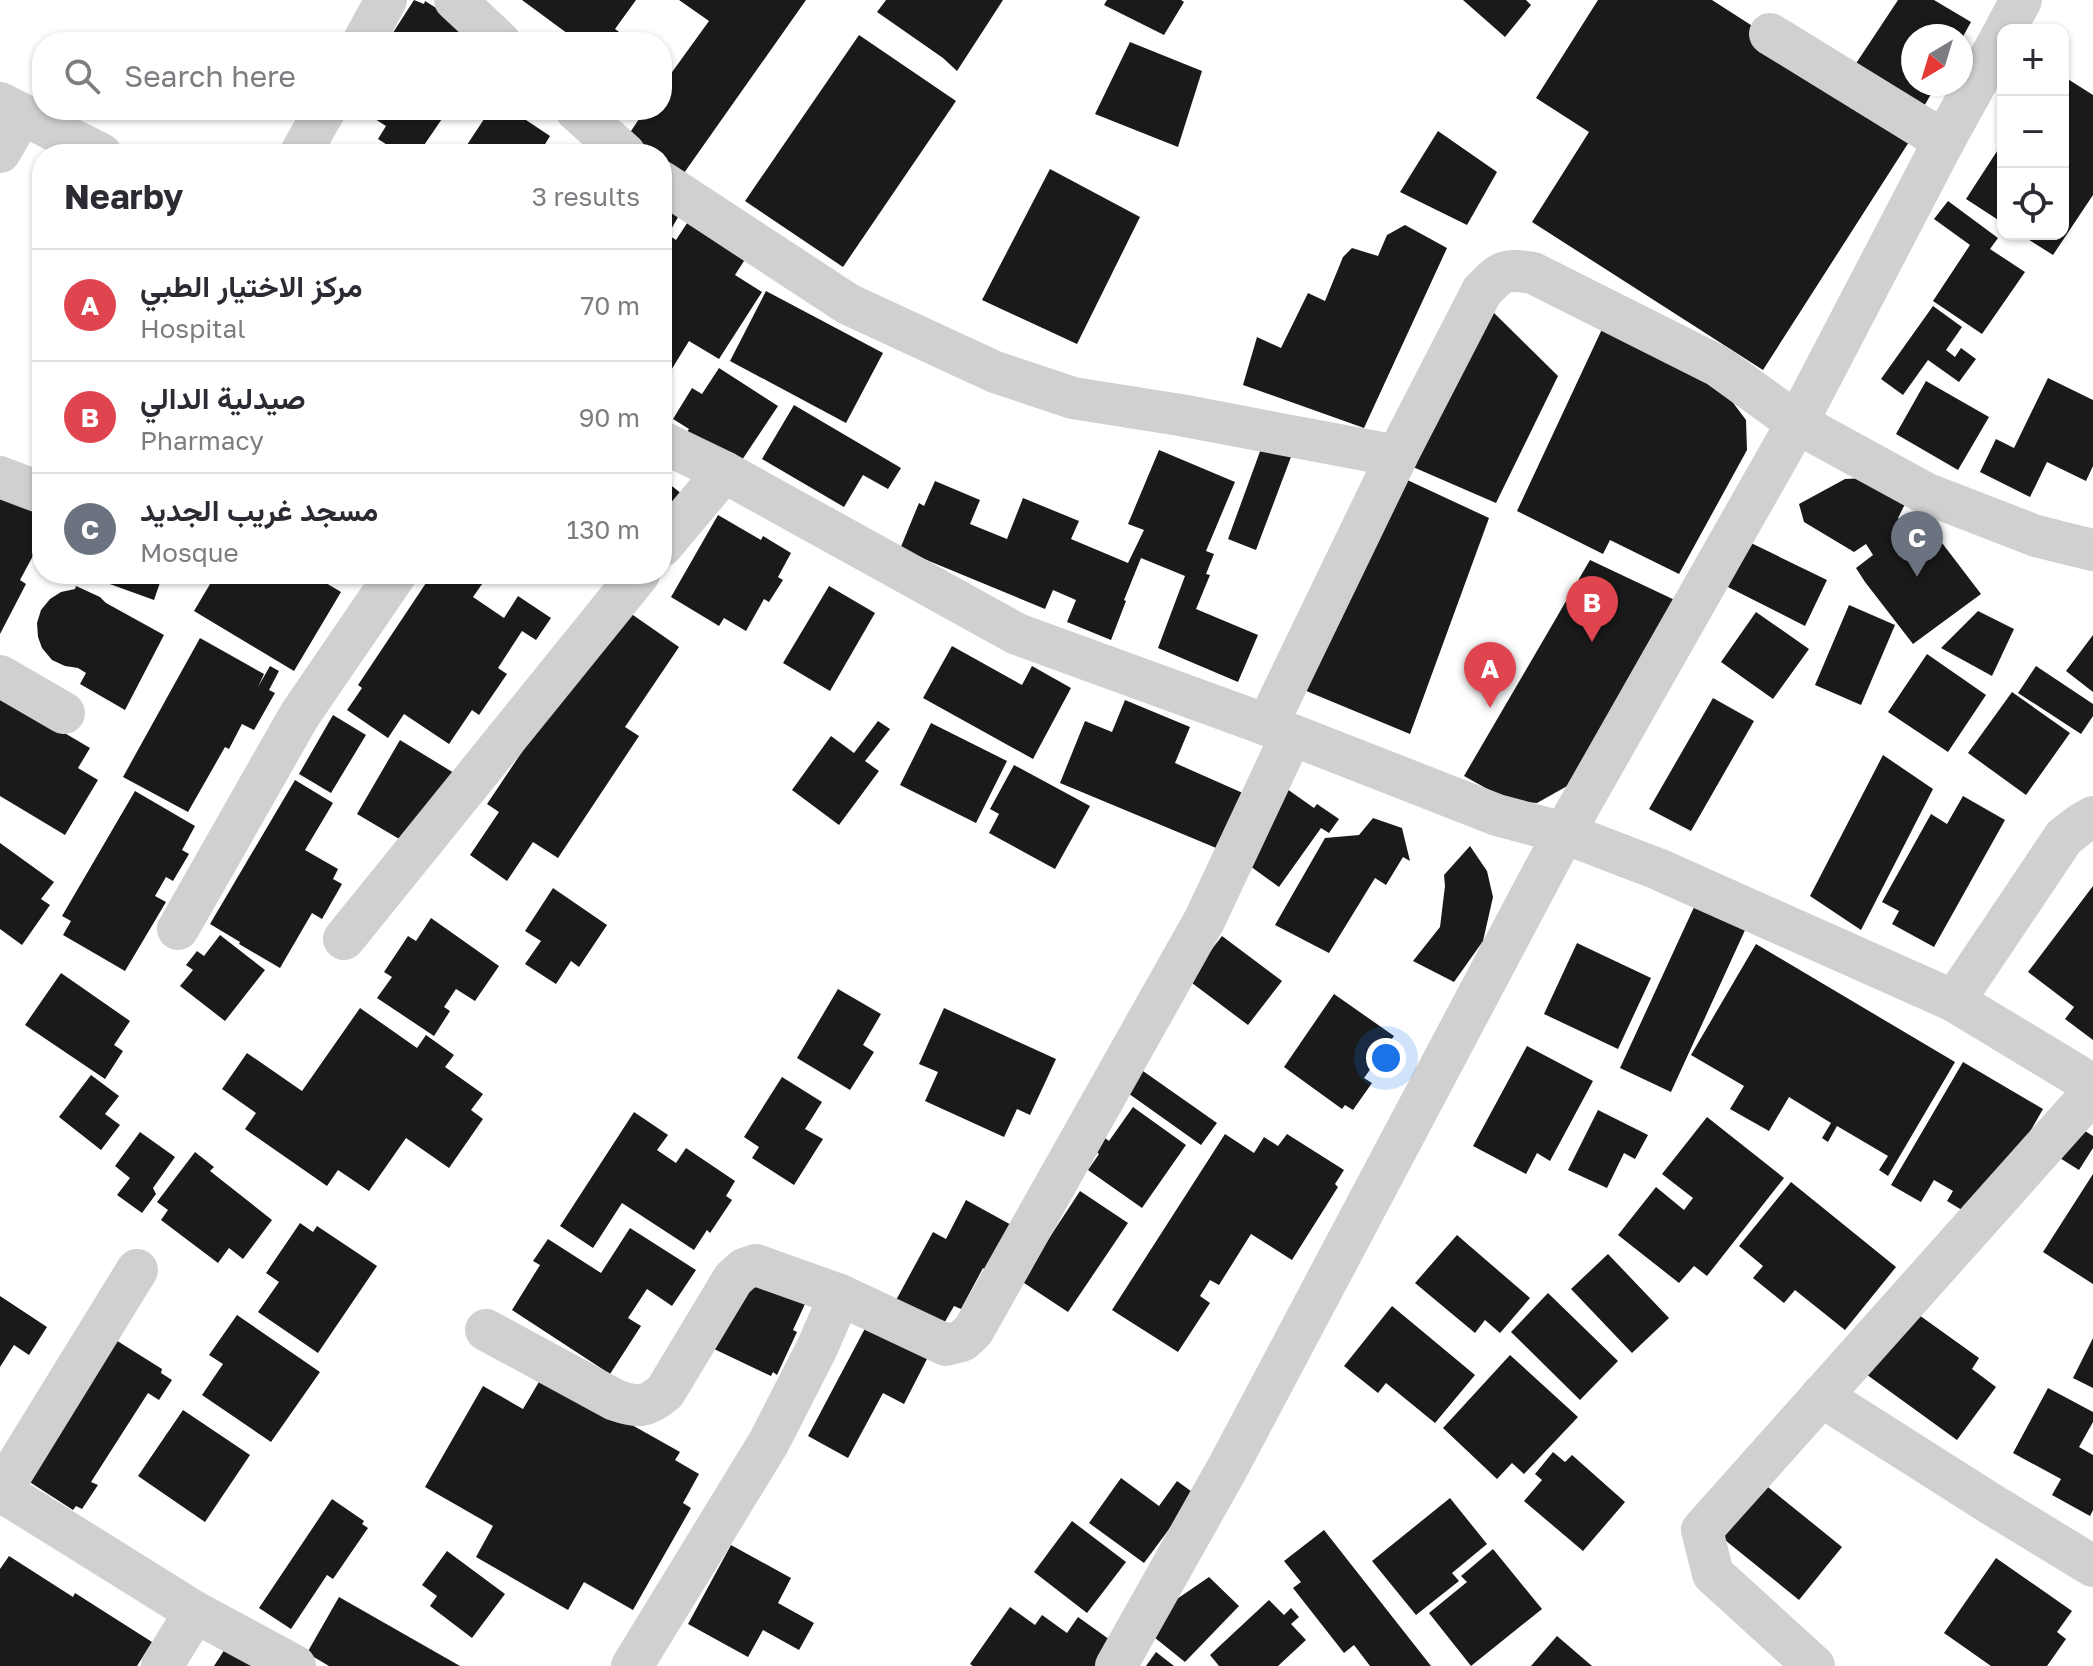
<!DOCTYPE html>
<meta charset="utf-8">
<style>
body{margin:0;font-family:"Golos Text",Vazirmatn,sans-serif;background:#f2f2f3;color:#2b2b33}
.controls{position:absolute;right:24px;top:24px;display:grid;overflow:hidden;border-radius:16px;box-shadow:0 2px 6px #0004}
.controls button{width:72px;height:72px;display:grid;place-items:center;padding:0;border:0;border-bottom:2px solid #e1e1e2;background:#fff;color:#2b2b33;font:40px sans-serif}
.compass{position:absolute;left:1901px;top:24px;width:72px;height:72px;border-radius:50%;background:#fff;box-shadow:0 2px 6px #0004;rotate:218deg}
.you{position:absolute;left:1386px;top:1058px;width:28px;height:28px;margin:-20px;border:6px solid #fff;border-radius:50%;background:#1a73e8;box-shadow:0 0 0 12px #1a73e833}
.badge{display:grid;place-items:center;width:52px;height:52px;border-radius:50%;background:#d93025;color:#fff;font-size:26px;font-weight:700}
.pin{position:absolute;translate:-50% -66px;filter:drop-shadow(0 2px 4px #0008)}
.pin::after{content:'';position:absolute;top:42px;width:28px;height:24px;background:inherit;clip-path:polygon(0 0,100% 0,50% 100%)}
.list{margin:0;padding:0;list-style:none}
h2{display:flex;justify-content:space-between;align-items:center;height:104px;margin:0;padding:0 32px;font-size:34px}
h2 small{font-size:26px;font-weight:400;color:#7c7c81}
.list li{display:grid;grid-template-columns:52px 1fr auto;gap:24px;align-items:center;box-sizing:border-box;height:112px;padding:0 32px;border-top:2px solid #e1e1e2}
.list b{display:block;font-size:30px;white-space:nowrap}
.list p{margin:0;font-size:26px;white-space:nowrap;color:#7c7c81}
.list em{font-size:26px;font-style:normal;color:#7c7c81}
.icon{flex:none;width:44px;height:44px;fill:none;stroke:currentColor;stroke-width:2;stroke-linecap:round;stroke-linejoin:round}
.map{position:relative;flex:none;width:2093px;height:1666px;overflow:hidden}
.search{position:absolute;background:#fff;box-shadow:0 2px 6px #0004;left:32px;top:32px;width:640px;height:88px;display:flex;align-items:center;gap:20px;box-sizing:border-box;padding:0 28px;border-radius:32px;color:#7c7c81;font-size:30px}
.panel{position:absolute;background:#fff;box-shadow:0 2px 6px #0004;left:32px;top:144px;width:640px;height:440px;border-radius:32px}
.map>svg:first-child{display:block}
.building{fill:#1a1a1a}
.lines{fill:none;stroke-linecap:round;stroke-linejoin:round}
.minor{stroke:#d0d0d0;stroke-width:42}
</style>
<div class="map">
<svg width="2093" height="1666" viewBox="0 0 2093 1666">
<rect width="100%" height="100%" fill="#fff"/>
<!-- building -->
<g class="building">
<path d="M414,0l10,4 1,-3 66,41h-104z"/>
<path d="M522,0h114l-21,29 18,13h-54z"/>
<path d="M679,0h127l-122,173 -22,-16v-3h-4l-29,-20 16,-24h17v-24l47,-65z"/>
<path d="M886,0h117l-46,71 -14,-13 -66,-46z"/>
<path d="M1107,0h74l3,2 -20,33 -60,-30z"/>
<path d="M1463,0h63l5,5 -26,32z"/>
<path d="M1598,0h114l204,131 -153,239 -231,-148 57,-90 -53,-34z"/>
<path d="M1898,0h36l37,22 -10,18v-4h-48v48h24l-14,24 -70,-40z"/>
<path d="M859,35l97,66 -113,166 -98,-66z"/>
<path d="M1130,42l72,29 -24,76 -83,-33z"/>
<path d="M2063,76l30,19v100l-40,60 -33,-21h43z"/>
<path d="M361,110h87l-30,44h-17l-23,-15 8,-13z"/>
<path d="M490,110h21l39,26 -11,18h-78z"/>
<path d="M1438,131l59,41 -30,53 -67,-33z"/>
<path d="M2003,142v81l-37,-24z"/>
<path d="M1050,169l90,48 -63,127 -95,-44z"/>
<path d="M662,194l22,13 -14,24 -8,-5z"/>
<path d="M1948,201l50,37 -8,11 35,23 -43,62 -49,-33 37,-56 -36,-26z"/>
<path d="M693,214l58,36 -16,25 27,17 -43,67 -30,-18 -27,44v-137l8,-12 6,4z"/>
<path d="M1405,225l42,23 -83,180 -121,-43 14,-48 24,11 27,-55 17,8 18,-44 9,-9 26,8 9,-21z"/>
<path d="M766,291l117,62 -37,70 -116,-62z"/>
<path d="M1933,306l29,21 -16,23 9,7 6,-9 15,11 -17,23 -31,-22 -25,35 -22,-16z"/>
<path d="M1489,308l69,68 -62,127 -83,-36z"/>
<path d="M1603,327l122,65 21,28 1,30 -68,124 -69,-34 -7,14 -86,-43z"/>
<path d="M719,368l59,38 -38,57 -54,-29 3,-5 -16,-10 19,-31 10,6z"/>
<path d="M2048,378l45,22v66l-7,15 -39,-19 -17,35 -50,-25 16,-33 18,9z"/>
<path d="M1926,381l63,36 -31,53 -62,-36z"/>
<path d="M794,405l107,63 -13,21 -25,-14 -19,32 -82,-48z"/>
<path d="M1262,446l29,11 -35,93 -28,-11z"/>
<path d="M1159,450l76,32 -29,69 8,3 -8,20 4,1 -14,34 62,26 -20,47 -80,-34 27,-72 -44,-18 -17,42 2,1 -15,39 -44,-18 9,-22 -23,-10 -8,19 -145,-60 19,-46 5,3 11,-25 45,19 -10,24 37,15 16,-41 56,23 -8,18 57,24 16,-33 -16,-6z"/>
<path d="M662,478l26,21 -26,40z"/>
<path d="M1403,478l86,40 -79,216 -106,-44z"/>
<path d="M1866,478l45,14 -13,26 5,6 6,-7 18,24 9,-6 45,59 -68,50 -48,-62 -9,-14 17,-13 -7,-11 -12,8 -50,-30 -5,-18 46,-25z"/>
<path d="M0,486l42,17v36l-22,41 6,4 -26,50z"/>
<path d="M718,515l43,25 2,-4 28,17 -13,24 5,3 -14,22 -5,-3 -18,32 -22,-13 -5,8 -48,-29z"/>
<path d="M1749,542l78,38 -22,46 -77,-39z"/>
<path d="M1590,560l89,42 -94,174 -48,27 -28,-2 -45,-25z"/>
<path d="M82,574h81l-9,26z"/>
<path d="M216,574h95l30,18 -47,79 -100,-60z"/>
<path d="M425,574h64l-16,23 31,21 14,-22 33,22 -15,22 -14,-9 -24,37 9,6 -28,41 -7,-5 -23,34 -45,-30 -16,24 -41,-28 15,-22 -4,-3 72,-108z"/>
<path d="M76,586l24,11 6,6 58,32 -39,75 -45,-26 6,-11 -8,-5 -13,-2 -13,-6 -10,-12 -4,-11 -1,-14 4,-13 9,-11 11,-7 14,-3z"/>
<path d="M829,586l46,27 -45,78 -47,-28z"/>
<path d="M1849,605l46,20 -34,80 -46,-20z"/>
<path d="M620,606l59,41 -54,80 14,9 -81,122 -25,-16 -26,39 -37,-26 29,-43 -12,-8z"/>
<path d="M1978,611l36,18 -22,47 -51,-28z"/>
<path d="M1756,612l53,37 -36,50 -52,-37z"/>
<path d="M2093,635v57l-27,-21z"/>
<path d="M200,638l64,36 -6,13 12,-21 9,5 -10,19 6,3 -21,37 -12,-6 -13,25 -4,-2 -37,65 -65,-35z"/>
<path d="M952,646l70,39 10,-19 39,22 -38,71 -110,-61z"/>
<path d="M1927,654l59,41 -38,57 -60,-40z"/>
<path d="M2036,666l57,38v12l-12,18 -63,-41z"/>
<path d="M0,682l22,26 68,40 -12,20 20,12 -33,55 -65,-39z"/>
<path d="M2012,692l58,41 -44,62 -58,-42z"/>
<path d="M1713,698l41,23 -63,110 -42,-22z"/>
<path d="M1125,700l65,27 -15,36 70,31 -24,56 -161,-67 25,-62 27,11z"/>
<path d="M333,715l33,20 -35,58 -32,-19z"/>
<path d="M878,721l12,8 -25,32 14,10 -40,54 -47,-35 39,-54 23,17z"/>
<path d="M931,723l76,38 -31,62 -76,-38z"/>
<path d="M400,740l54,33 -43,73 -54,-32z"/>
<path d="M1883,755l50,34 -72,141 -51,-34z"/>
<path d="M1014,765l76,41 -35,63 -66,-36 10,-19 -9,-5z"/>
<path d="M295,780l38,23 -28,47 33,19 -5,10 9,5 -20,35 -10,-6 -32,55 -41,-24 1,-2 -30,-18z"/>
<path d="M1287,789l27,19 3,-4 22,15 -10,14 -8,-5 -42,59 -40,-29z"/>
<path d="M135,791l60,35 -13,24 7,4 -16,27 -7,-4 -11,19 11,6 -41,69 -62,-36 8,-14 -9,-5z"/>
<path d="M1963,796l42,24 -71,127 -42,-23 7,-13 -17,-9 49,-88 16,10z"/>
<path d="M1373,818l29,10 8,33 -7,-4 -17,28 -11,-7 -46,75 -54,-28 50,-87 34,-3z"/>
<path d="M0,843l54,39 -13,17 9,6 -28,40 -22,-16z"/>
<path d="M1470,846l17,25 6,26 -10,44 -29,41 -41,-21 27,-34 5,-41 -1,-11z"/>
<path d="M2093,886v154l-28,-21 9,-12 -46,-35z"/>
<path d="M553,888l54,37 -28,42 -8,-6 -15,23 -31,-20 16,-23 -16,-10z"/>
<path d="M1695,905l51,23 -75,164 -51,-24z"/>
<path d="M431,918l68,48 -24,35 -19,-12 -12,18 6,4 -16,25 -57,-38 15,-21 -8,-5 24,-36 8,5z"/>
<path d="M220,935l45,35 -40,51 -45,-35 13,-16 -7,-5 11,-14 7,5z"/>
<path d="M1222,936l60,45 -34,44 -60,-45z"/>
<path d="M1577,943l74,35 -33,71 -74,-35z"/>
<path d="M1756,944l199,118 -67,114 -9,-6 9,-14 -51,-30 -9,16 -6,-4 9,-15 -42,-26 -20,34 -39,-22 14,-23 -53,-31z"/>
<path d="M61,973l69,48 -16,24 9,6 -18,28 -80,-54z"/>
<path d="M838,989l43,25 -18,31 11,7 -24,38 -53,-32z"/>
<path d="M1334,994l60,42 -30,42 8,5 -19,27 -8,-5 -3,4 -58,-42z"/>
<path d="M360,1008l57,40 9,-13 28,20 -9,12 38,27 -12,16 12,9 -34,49 -43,-30 -37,53 -31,-21 -11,16 -82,-57 11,-16 -34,-24 25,-36 55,38z"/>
<path d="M944,1008l112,51 -26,56 -13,-6 -13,28 -79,-36 13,-29 -19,-8z"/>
<path d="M1527,1046l66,35 -43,80 -13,-8 -11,21 -53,-28z"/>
<path d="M1963,1062l80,47 -39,68 -42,33 -15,-9 6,-10 -19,-11 -13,22 -30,-17z"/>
<path d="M1133,1064l84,59 -16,22 -83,-59z"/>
<path d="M91,1075l28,21 -14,18 15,11 -19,25 -42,-33z"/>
<path d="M782,1077l40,25 -17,27 18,10 -29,46 -42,-27 7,-11 -15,-10z"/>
<path d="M1133,1107l53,38 -44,63 -54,-38 11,-16 -15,-11 10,-13 15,11z"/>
<path d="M1598,1110l50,25 -13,24 -11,-6 -17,35 -39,-18z"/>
<path d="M634,1112l34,23 -11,15 19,13 10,-15 49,33 -9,15 6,4 -22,33 -3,-3 -13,20 -72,-47 -29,45 -33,-22z"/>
<path d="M1707,1117l77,61 -77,98 -13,-10 -15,17 -61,-48 38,-48 28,23 9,-12 -31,-24z"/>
<path d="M2074,1124l19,12v12l-14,22 -24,-15z"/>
<path d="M140,1132l35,25 -22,31 3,6 -14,19 -25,-18 13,-17 -15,-12z"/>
<path d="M1225,1134l29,19 10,-16 14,9 9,-12 57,36 -9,14 3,3 -46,73 -41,-26 -32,51 -9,-5 -10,16 10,7 -32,49 -66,-42z"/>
<path d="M195,1152l19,15 -4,4 62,49 -29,39 -14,-11 -11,15 -57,-43 7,-10 -11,-8z"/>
<path d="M2093,1174v110l-50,-32z"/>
<path d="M1791,1182l105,85 -51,63 -50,-40 -11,13 -31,-25 10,-12 -24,-20z"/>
<path d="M1080,1191l48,32 -60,89 -47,-31z"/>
<path d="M966,1200l49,27 -24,46 -8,-5 -22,41 -7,-3 -12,21 -47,-25 38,-70 13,7z"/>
<path d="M300,1223l13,9 4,-6 60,40 -59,87 -60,-41 21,-30 -13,-9z"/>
<path d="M630,1228l66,42 -24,36 -25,-17 -19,29 13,8 -31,48 -98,-64 28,-45 -7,-4 15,-22 53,34z"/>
<path d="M1457,1235l73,63 -30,35 -15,-13 -10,13 -60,-50z"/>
<path d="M1608,1254l61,64 -37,35 -61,-64z"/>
<path d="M746,1277l59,27 -12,26 4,2 -20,43 -4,-3 -2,4 -59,-28z"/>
<path d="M1548,1293l70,68 -38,39 -69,-68z"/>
<path d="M0,1296l47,31 -18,28 -15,-10 -14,22z"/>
<path d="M1392,1306l83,69 -40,48 -49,-40 -8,10 -34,-27z"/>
<path d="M1888,1314l21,15 10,-14 60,43 -7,11 24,18 -39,53 -105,-76z"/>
<path d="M237,1315l83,57 -49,70 -69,-47 21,-31 -14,-9z"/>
<path d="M870,1319l59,36 -25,49 -21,-11 -35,65 -40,-22z"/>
<path d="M111,1337l51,32 -1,4 11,7 -13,20 -11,-7 -57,89 7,3 -16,24 -6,-3 -3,4 -51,-33z"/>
<path d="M2093,1338v50l-20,-10z"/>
<path d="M1510,1355l68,62 -54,57 -12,-11 -15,16 -54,-51z"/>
<path d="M543,1375l137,77 -5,8 24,14 -16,29 8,5 -58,102 -49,-28 -16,28 -92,-53 17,-31 -68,-39 58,-101 40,23z"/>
<path d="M2048,1388l45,24v10l-14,25 14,8v55l-3,6 -38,-21 9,-16 -48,-26z"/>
<path d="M183,1410l67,45 -45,67 -67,-46z"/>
<path d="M1553,1452l12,10 7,-7 53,47 -42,49 -59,-50 18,-21 -7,-6z"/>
<path d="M1121,1478l38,28 18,-25 18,13 -51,69 -55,-40z"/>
<path d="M1763,1483l79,64 -43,53 -79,-64z"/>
<path d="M1450,1498l37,46 -35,29 7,8 -43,34 -44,-54z"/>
<path d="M332,1499l32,22 -2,3 6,4 -35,51 -6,-4 -36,54 -32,-21z"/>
<path d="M1072,1521l54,41 -39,51 -53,-41z"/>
<path d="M1324,1530l107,136h-61l-16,-21 -10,8 -51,-65 8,-6 -17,-21z"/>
<path d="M731,1545l60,33 -13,25 36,20 -15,27 -36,-20 -15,27 -60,-33z"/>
<path d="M1493,1549l49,60 -71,57 -42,-53 38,-31 -6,-6z"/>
<path d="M447,1551l58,43 -33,44 -42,-32 7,-10 -15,-11z"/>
<path d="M9,1556l64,41 2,-4 77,49 -15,24h-137v-97z"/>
<path d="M1996,1558l76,53 -15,21 9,7 -19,27h-56l-47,-33z"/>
<path d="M1209,1577l30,29 -54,56 -46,-37z"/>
<path d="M339,1597l121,69h-131l-22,-13z"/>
<path d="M1269,1600l15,15 7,-7 8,9 -8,7 15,16 -28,26h-59l-9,-11z"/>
<path d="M1010,1607l25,18 7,-10 25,18 11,-16 35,25 -17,24h-123l-3,-2z"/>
<path d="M1557,1636l35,30h-61z"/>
<path d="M232,1638l43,28h-61z"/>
<path d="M1156,1652l18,14h-28z"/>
</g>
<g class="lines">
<!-- minor -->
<g class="minor">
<path d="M455,0l45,42"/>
<path d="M2005,30l16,-30"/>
<path d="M1770,34l174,107"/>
<path d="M363,42l23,-42"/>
<path d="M0,103l101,51"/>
<path d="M576,110l49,44"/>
<path d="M0,152l22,-38"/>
<path d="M300,154l25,-44"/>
<path d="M662,182l186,122 147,68 78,26 107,17 217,41 -130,269"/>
<path d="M662,442l62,30 293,162 250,91 230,90 67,18 94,36 296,132 139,84"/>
<path d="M1397,456l85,-165c19,-20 23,-23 51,-18l185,93 79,57 128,70 111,43 57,14"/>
<path d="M0,477l42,16"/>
<path d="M662,546l62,-74"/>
<path d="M0,676l64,37"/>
<path d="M178,929l121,-213 97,-142"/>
<path d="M344,939l295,-365"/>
<path d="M1954,1001l110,-164 17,-13 12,-7"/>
<path d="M840,1295l106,50 16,-4 11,-10 232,-412 86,-183"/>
<path d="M486,1330l129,70c23,8 31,8 50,-8l68,-113 11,-10 12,-4 84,30 -23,53 -48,94 -137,224"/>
<path d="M1821,1396l170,108 102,62"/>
<path d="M1,1491l136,-221"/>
<path d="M0,1492l1,-1 194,121 100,54"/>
<path d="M162,1666l33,-54"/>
<path d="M1116,1666l112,-199 336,-634 233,-410 147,-282 59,-107"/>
<path d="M1814,1666l-101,-92 -11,-44 391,-438"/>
</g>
</g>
</svg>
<div class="controls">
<button>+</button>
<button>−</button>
<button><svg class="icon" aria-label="locate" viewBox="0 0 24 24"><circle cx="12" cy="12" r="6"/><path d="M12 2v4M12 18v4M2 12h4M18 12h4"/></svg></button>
</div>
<svg class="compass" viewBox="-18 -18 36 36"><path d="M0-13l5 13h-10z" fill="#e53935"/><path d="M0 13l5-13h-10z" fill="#7c7c81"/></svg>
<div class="you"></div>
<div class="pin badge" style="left:1490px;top:708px;background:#e0444e">A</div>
<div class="pin badge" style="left:1592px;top:642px;background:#e0444e">B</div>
<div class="pin badge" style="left:1917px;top:577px;background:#6b7280">C</div>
<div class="search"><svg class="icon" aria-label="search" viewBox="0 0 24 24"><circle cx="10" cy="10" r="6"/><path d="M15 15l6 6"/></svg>Search here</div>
<section class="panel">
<h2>Nearby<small>3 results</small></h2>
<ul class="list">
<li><span class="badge" style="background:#e0444e">A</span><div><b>مركز الاختيار الطبي</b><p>Hospital</p></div><em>70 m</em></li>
<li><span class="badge" style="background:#e0444e">B</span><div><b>صيدلية الدالي</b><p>Pharmacy</p></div><em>90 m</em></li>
<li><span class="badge" style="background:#6b7280">C</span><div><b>مسجد غريب الجديد</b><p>Mosque</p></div><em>130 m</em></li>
</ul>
</section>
</div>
